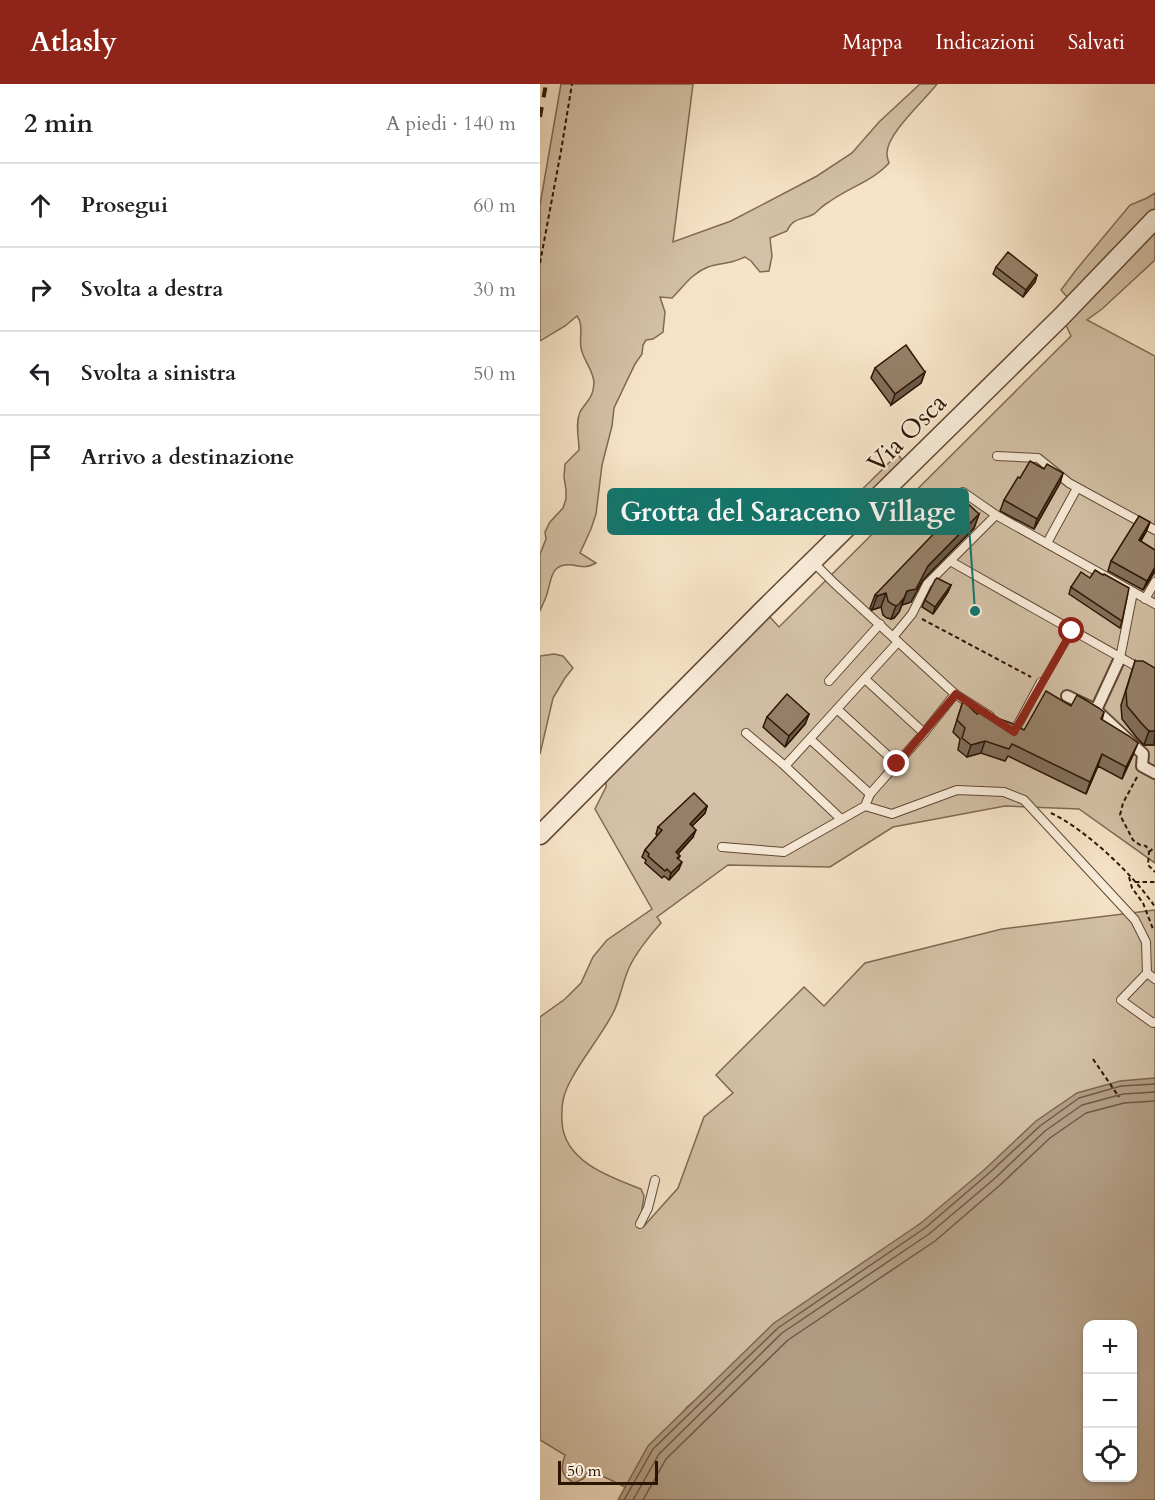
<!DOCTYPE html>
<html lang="it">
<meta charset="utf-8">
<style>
body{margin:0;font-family:Cardo,serif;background:#f6f6f6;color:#202124}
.controls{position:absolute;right:18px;bottom:18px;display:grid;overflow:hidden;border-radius:12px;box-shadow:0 2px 4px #0004}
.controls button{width:54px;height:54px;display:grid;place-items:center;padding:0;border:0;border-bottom:2px solid #e0e0e0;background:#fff;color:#202124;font:30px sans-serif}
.scale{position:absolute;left:18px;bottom:15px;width:100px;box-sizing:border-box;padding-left:6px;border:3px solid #2c1403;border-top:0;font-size:16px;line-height:21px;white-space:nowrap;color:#2c1403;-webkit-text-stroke:4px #faeddb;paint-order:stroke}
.stop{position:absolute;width:18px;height:18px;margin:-14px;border:4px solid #8f2418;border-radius:50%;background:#fff}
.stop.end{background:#8f2418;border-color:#fff;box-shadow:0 2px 6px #0008}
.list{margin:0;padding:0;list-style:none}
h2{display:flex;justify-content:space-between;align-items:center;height:78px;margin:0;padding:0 24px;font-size:26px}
h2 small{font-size:20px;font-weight:400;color:#757577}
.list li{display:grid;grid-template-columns:39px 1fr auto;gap:18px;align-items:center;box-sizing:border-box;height:84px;padding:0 24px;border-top:2px solid #e0e0e0}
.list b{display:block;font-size:22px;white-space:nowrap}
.list em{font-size:20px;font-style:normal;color:#757577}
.icon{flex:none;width:33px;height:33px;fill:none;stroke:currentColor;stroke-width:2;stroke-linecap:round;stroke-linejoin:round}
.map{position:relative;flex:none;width:615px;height:1416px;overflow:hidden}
header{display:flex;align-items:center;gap:36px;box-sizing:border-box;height:84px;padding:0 30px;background:#8f2418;color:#fff}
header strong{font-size:28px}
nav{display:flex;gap:33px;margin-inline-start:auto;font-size:21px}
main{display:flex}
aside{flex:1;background:#fff}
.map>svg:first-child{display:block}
.green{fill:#d4c1a7;stroke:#806a55;stroke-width:1.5}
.water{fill:#b29d85;stroke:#7c6651;stroke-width:1.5;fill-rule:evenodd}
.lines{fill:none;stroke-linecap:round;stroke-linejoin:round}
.shore{stroke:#6f5844;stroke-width:1.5}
.service-casing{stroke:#5f4834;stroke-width:10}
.pedestrian-casing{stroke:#5f4834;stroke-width:14}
.tertiary-casing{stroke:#5f4834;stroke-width:21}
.path{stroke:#2c1403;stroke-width:2;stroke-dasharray:4.5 3;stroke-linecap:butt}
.service{stroke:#faeddb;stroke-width:8}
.pedestrian{stroke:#faeddb;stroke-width:10}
.tertiary{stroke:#faeddb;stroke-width:18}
.rail{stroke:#2c1403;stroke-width:4;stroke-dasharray:10 10;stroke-linecap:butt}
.wall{fill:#816e5a;stroke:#2c1403;stroke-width:1.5}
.shaded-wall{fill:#695a4a;stroke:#2c1403;stroke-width:1.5}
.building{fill:#968069;stroke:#2c1403;stroke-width:1.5}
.route{stroke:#8f2418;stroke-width:8}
.labels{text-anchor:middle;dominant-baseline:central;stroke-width:4.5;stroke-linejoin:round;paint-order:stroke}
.street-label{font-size:26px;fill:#2c1403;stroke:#faeddb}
.leader{fill:none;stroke:#0f766e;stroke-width:2}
.callout-dot{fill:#0f766e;stroke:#faeddb;stroke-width:2}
.callout{fill:#0f766e;stroke:#0f766e;stroke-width:2}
.callout-label{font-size:27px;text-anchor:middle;font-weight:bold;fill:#fff}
</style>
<header>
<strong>Atlasly</strong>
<nav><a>Mappa</a><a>Indicazioni</a><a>Salvati</a></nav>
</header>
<main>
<aside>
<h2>2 min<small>A piedi · 140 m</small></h2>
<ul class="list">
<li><svg class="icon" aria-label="ahead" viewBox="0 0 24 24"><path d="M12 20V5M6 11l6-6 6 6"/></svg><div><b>Prosegui</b></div><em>60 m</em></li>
<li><svg class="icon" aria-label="right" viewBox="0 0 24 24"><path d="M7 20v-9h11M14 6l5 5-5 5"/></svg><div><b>Svolta a destra</b></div><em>30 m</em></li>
<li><svg class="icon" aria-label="left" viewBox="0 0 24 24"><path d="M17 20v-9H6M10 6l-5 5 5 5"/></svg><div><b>Svolta a sinistra</b></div><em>50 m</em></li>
<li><svg class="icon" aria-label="arrive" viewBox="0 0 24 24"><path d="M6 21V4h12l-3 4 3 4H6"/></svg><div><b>Arrivo a destinazione</b></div></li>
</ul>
</aside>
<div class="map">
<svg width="615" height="1416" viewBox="0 0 615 1416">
<rect width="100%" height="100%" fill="#f7e4c8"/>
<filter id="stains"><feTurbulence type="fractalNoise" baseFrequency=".00333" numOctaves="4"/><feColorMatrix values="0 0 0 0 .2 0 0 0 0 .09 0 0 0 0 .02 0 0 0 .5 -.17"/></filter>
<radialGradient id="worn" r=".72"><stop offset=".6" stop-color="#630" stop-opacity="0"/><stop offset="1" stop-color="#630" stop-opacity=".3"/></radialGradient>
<!-- green -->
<g class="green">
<path d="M21,0h132l-20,158 58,-21 86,-45 35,-23 27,-31 41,-38h17c-12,16 -51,50 -50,70 0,3 1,6 2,9 -16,18 -41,25 -60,39 -6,3 -10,8 -15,12 -11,6 -21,3 -27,17l-17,7 2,18 -3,15 -9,1 -9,-11 -6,-4c-5,2 -9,4 -14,5 -8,2 -15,2 -23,5 -16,6 -24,19 -36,31l-12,-1 5,15 -2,20 -10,7 -7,1 -3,5 -1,9 -7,10 -21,44 -2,18 -10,39 -6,49 -5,15 -11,24 16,10c-9,5 -14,4 -23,2 -24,-3 -21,16 -27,32 -2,5 -4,9 -6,14v-57l6,-15 -1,-7 5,-10 13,-14 3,-9v-9l-2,-13 1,-13 14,-14c0,-12 -4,-27 1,-38 7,-12 13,-13 14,-29 0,-12 -11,-23 -13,-35 -2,-11 3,-23 -4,-32l-12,10 -25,15v-136z"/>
<path d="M615,109v17l-12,15 -75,73 -7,-8 15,-20 54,-65 17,-7z"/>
<path d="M615,144v32l-53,49 -15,11 68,36v507l-76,-54 -74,-3 -112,21 -63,40 -102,-2 -71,52 4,6c-10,11 -26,31 -32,45 -7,15 -9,33 -17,47 -12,22 -28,41 -40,63 -9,16 -11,26 -10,44 2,39 47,55 79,67l3,7 -2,13 2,17 34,-38 26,-71 29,-24 -17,-18 88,-88 20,19 41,-43 137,-34 153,-19v168l-234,145 -234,184 -62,80 -35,-17 -7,9 -9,4c-13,-8 -14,-14 -9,-28l-25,-15v-423l25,-18 16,-16 12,-26 14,-17 45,-31 -57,-100 11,-22v-8l163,-163 10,11 292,-291 -7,-15z"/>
<path d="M358,370l4,6 -76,76 -5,-6z"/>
<path d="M14,570l9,2 10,12 -8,10 -12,20 -13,56v-98z"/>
</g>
<!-- water -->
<path class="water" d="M615,994v422h-537l30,-54 126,-123 147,-100 63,-53 52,-49 41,-28 43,-12zM548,1240h44v154h-44z"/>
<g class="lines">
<!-- shore -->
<g class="shore">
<path d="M84,1416l29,-51 125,-121 147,-100 63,-54 52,-48 39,-28 42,-12 34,-2"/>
<path d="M93,1416l26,-46 123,-121 147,-99 64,-54 52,-49 37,-26 41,-11 32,-2"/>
<path d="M103,1416l23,-41 122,-119 147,-99 64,-55 51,-48 36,-25 38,-10 31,-2"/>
</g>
<defs>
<g id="service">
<path d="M457,372l41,2 31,25 86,47"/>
<path d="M423,408l33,23 159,89"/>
<path d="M507,459l30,-55"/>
<path d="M410,477l205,116"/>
<path d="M273,478l21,21 121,111 35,22"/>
<path d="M605,515l10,-17"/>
<path d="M353,553l19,-23 15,-30 69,-69"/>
<path d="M580,574l13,-66"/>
<path d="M325,595l59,54"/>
<path d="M289,597l51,-57"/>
<path d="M297,625l60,55"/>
<path d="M473,647l1,1 27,-50"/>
<path d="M206,649l39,33 56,53"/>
<path d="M270,655l60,55"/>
<path d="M245,682l113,-124"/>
<path d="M325,722l27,8 65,-24 47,2 20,8 111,120 11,22 1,31 -26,27 32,23 2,-1"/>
<path d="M182,763l62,5 81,-46 5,-12 54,-61 31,-39"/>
<path d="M607,889l8,6"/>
<path d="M100,1140l8,-16 7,-28"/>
</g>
<g id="pedestrian">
<path d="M527,612l29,14 47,44 -1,12 13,7"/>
<path d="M556,626l24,-52"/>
</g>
<path id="tertiary" d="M0,751l223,-225 298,-293 94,-98"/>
</defs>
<!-- service casing -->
<use href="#service" class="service-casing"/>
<!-- pedestrian casing -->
<use href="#pedestrian" class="pedestrian-casing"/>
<!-- tertiary casing -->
<use href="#tertiary" class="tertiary-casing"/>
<!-- path -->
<g class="path">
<path d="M0,179l21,-112 11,-67"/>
<path d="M382,535l109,58"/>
<path d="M506,591l21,-37"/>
<path d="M597,693l-14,26 -3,12 13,25 7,5 6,1 3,6 -1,13 7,7"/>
<path d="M511,729c34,16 83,62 104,94"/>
<path d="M609,768l6,-5"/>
<path d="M589,793l3,11 11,15 10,26"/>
<path d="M595,798h20"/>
<path d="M553,975l26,38"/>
</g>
<!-- service -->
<use href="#service" class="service"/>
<!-- pedestrian -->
<use href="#pedestrian" class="pedestrian"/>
<!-- tertiary -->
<use href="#tertiary" class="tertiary"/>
<!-- rail -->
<path class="rail" d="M0,33l6,-33"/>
</g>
<!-- wall -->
<g class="wall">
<path d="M456,183l41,8 -2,7 -12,15 -30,-23z"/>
<path d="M335,284l50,4 -4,11 -30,22 -20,-27z"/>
<path d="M504,385l19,4 -3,10 -26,46 -34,-18 4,-11 16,-22z"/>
<path d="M439,430l-5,14 -51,52 -12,22 -9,3 -3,7 -5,6 -3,1 -4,-1 -4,-3 -2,-8 -9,3 -2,-2 5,-13z"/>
<path d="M610,438l-4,10 -5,9 14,30 -12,19 -35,-19 3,-10z"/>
<path d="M411,501l-3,7 -15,22 -11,-7 3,-7z"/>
<path d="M531,503l51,34 -2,7 -51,-34z"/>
<path d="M595,577l19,84h-10l-7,-7 -15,-19 -1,-14z"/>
<path d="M423,617l14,13 17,3 30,13 47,-24 33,6 -2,8 31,35 -11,24 -24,-13 -12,28 -78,-38 -3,5 -24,-8 -14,4 -9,-7 2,-11 -7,-7z"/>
<path d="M269,630l-4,10 -20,23 -22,-20 4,-10z"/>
<path d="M167,722l-2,7 -13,13 1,11 -15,17 2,2 -2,3 1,10 -10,11 -5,-4 -2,2 -17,-15 1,-3 -4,-3 3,-7 13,-15 -2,-1 2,-7z"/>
</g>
<!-- shaded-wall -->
<g class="shaded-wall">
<path d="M497,191l-2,7 -12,15 3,-7z"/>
<path d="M385,288l-4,11 -30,22 4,-11z"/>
<path d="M523,389l-3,10 -26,46 3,-10z"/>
<path d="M439,430l-5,14 -51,52 -12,22 -9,3 5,-14 21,-25z"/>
<path d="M610,438l-4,10 -11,18 4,-10z"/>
<path d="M615,483v4l-12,19 4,-9z"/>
<path d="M411,501l-3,7 -15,22 2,-7z"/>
<path d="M346,509l-5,14 -9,3 5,-14z"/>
<path d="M364,514l-5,14 -5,6 -3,1 5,-13z"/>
<path d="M269,630l-4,10 -20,23 4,-11z"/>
<path d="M609,647h6l-1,14h-10z"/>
<path d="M445,657l-4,12 -14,4 4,-12z"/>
<path d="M598,659l-5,12 -11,24 4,-12z"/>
<path d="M562,670l-4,12 -12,28 4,-12z"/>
<path d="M167,722l-2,7 -18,18 3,-7z"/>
<path d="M156,746l-3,7 -20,22 3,-7z"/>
<path d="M142,778l-3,7 -10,11 2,-7z"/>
</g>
<!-- building -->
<g class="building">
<path d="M468,168l29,23 -11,15 -30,-23z"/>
<path d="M366,261l19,27 -30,22 -20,-26z"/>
<path d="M490,377l14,8 3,-5 16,9 -26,46 -33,-19 14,-23 2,1z"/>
<path d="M425,417l14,13 -51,52 -12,23 -9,2 -3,7 -5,6 -3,2 -4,-2 -4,-3 -2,-8 -9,3 -2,-1z"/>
<path d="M599,432l11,6 -11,18 16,10v17l-8,14 -36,-20z"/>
<path d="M555,486l8,5 1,-1 25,14 -7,33 -51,-34 10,-15 9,6z"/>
<path d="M397,494l14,7 -16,22 -10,-7 10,-20z"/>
<path d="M595,577h8l12,7v63h-6l-7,-7 -15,-18 -1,-15z"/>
<path d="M506,607l25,15 6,-11 7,4 15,9 5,4 -3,7 28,17 9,7 -12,24 -24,-13 -12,28 -78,-38 -3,5 -24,-8 -14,4 -9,-7 3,-10 -8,-8 6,-19 14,13 9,-4 8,7 17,6 13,7z"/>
<path d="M247,610l22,20 -20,22 -22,-19z"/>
<path d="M154,709l13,13 -17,18 6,6 -20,22 4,4 -3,2 5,4 -11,11 -4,-4 -2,2 -17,-15 1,-2 -4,-4 17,-20 -4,-3z"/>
</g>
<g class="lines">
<!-- route -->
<path class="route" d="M357,680l59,-70 58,38 58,-101"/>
</g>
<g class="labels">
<!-- street labels -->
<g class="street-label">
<text transform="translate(367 349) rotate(-45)">Via Osca</text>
</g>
</g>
<!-- callouts -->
<path class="leader" d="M435 527L428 427"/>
<circle class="callout-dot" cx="435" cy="527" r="6"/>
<rect class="callout" x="68" y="405" width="360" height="45" rx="6"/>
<g class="callout-label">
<text x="248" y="437">Grotta del Saraceno Village</text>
</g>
<rect width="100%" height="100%" filter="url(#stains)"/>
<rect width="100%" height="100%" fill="url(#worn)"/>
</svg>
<div class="controls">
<button>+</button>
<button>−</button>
<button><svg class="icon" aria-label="locate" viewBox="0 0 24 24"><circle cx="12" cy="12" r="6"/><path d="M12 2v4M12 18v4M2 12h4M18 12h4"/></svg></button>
</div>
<div class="scale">50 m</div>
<div class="stop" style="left:532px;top:547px"></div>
<div class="stop end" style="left:357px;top:680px"></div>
</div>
</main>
